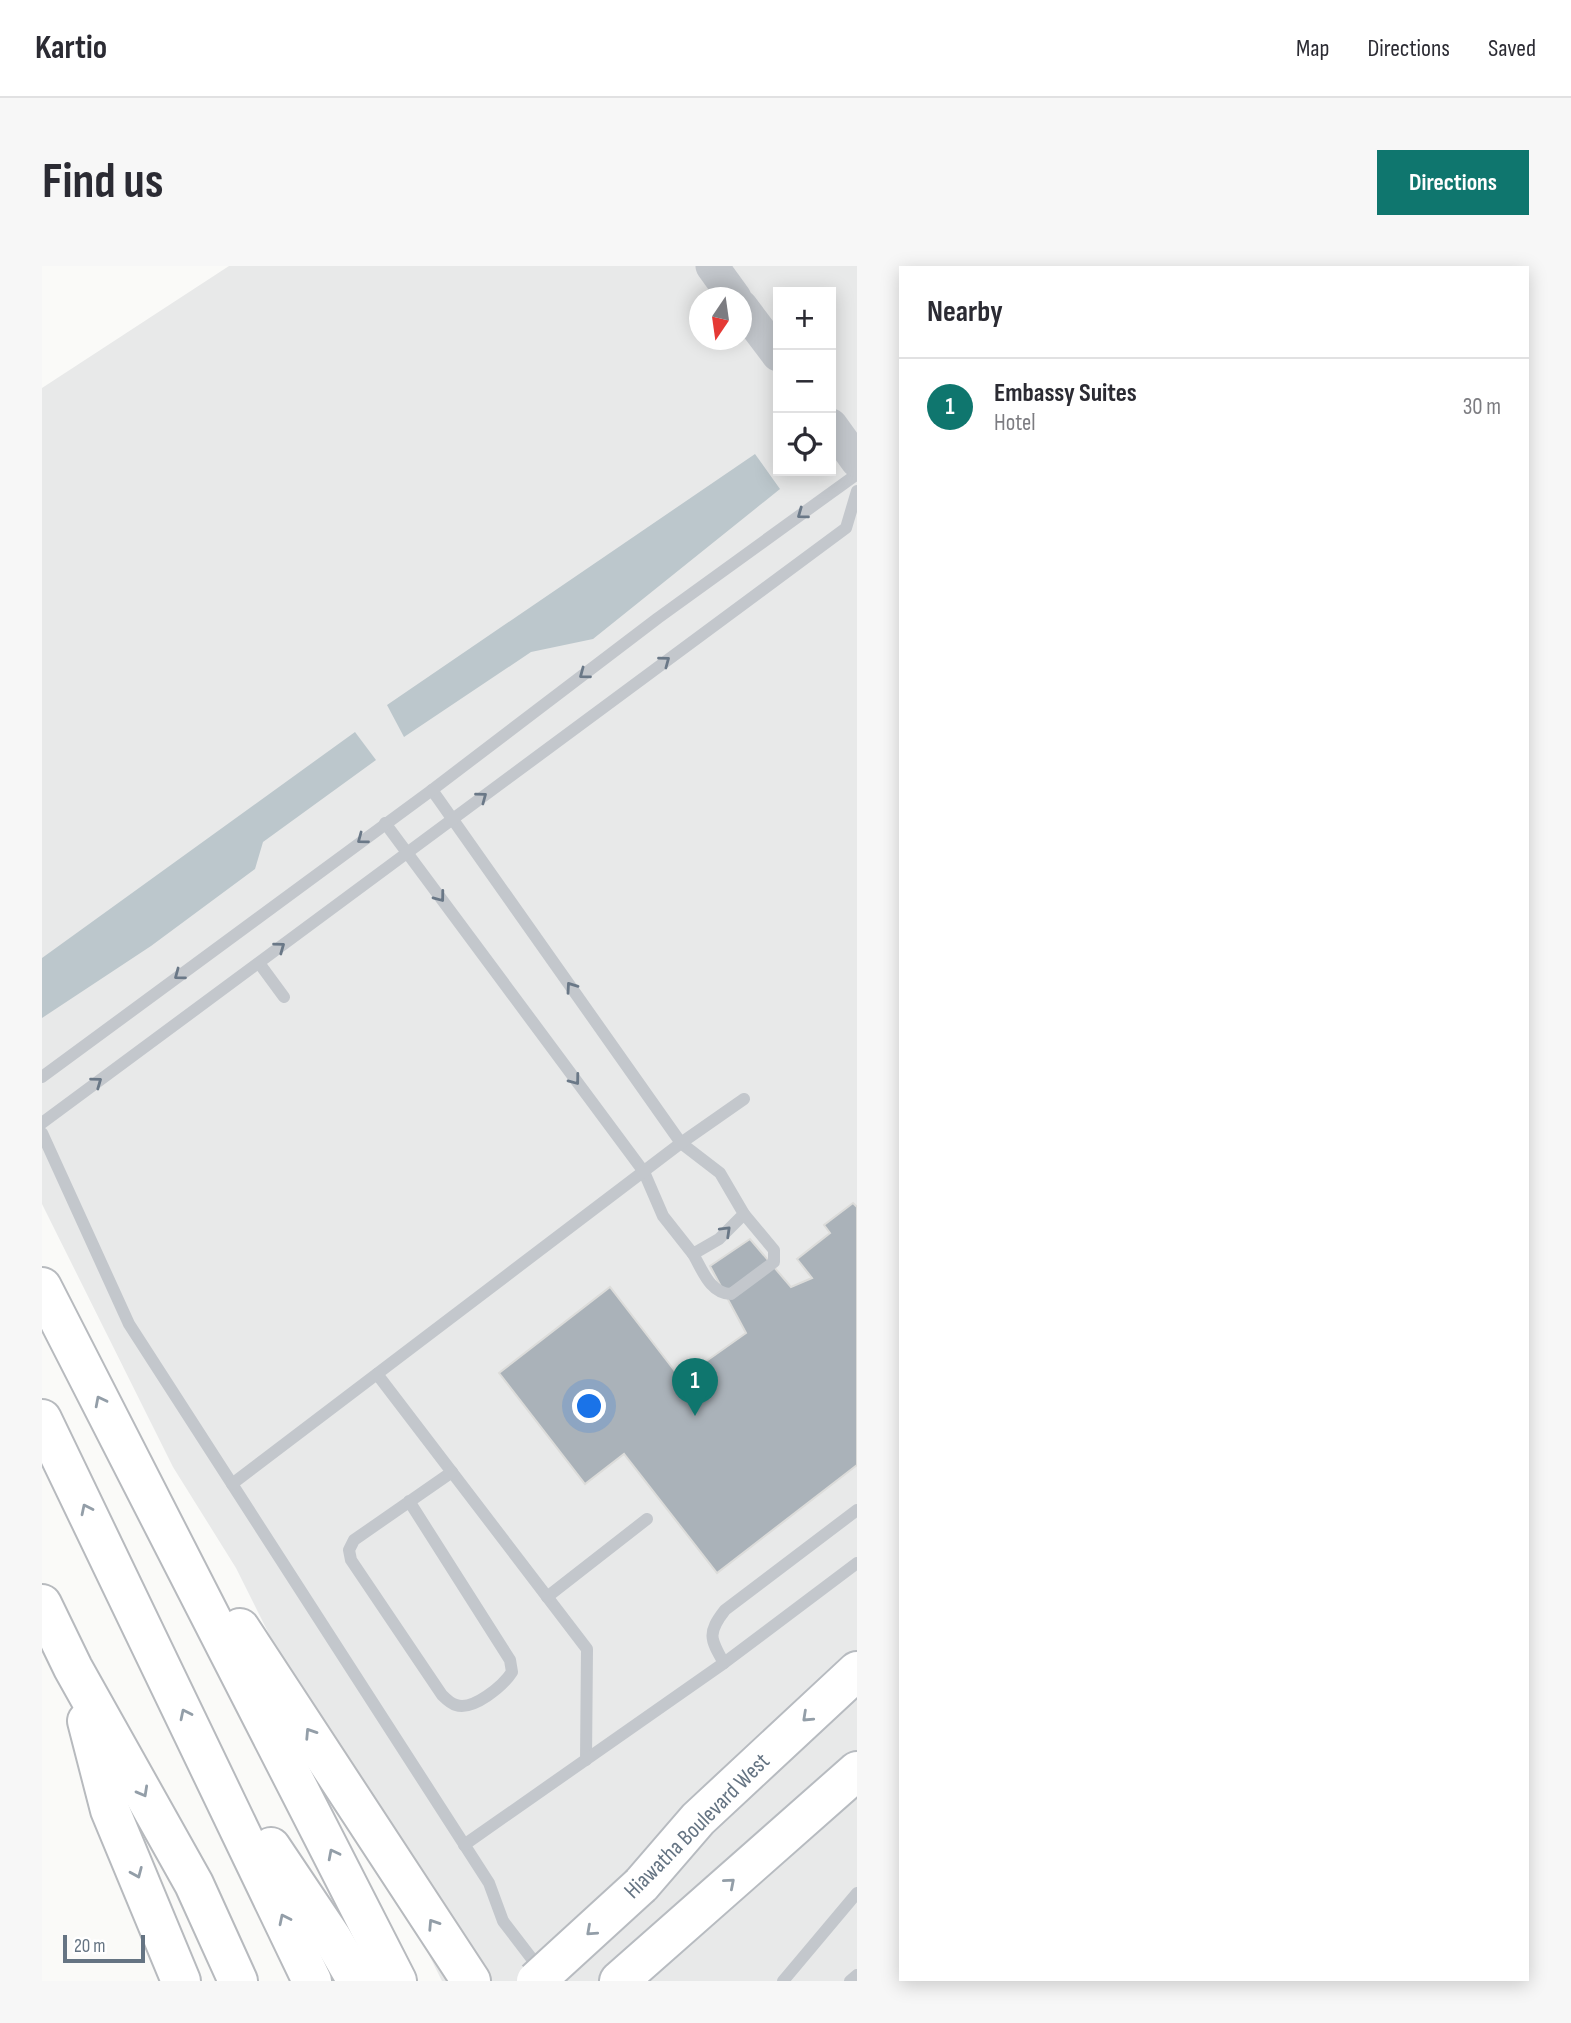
<!DOCTYPE html>
<meta charset="utf-8">
<style>
body{margin:0;font-family:"Sofia Sans Condensed",sans-serif;background:#f7f7f7;color:#2b2b33}
.controls{position:absolute;right:21px;top:21px;display:grid;overflow:hidden;border-radius:0px;box-shadow:0 4px 18px #0003}
.controls button{width:63px;height:63px;display:grid;place-items:center;padding:0;border:0;border-bottom:2px solid #e1e1e2;background:#fff;color:#2b2b33;font:35px sans-serif}
.compass{position:absolute;left:647px;top:21px;width:63px;height:63px;border-radius:50%;background:#fff;box-shadow:0 4px 18px #0003;rotate:193deg}
.scale{position:absolute;left:21px;bottom:18px;width:82px;box-sizing:border-box;padding-left:7px;border:4px solid #657483;border-top:0;font-size:19px;line-height:24px;white-space:nowrap;color:#657483;-webkit-text-stroke:5px #fff;paint-order:stroke}
.you{position:absolute;left:548px;top:1141px;width:24px;height:24px;margin:-18px;border:5px solid #fff;border-radius:50%;background:#1a73e8;box-shadow:0 0 0 10px #1a73e833}
.badge{display:grid;place-items:center;width:46px;height:46px;border-radius:50%;background:#0f766e;color:#fff;font-size:23px;font-weight:700}
.pin{position:absolute;translate:-50% -58px;filter:drop-shadow(0 2px 4px #0008)}
.pin::after{content:'';position:absolute;top:37px;width:24px;height:21px;background:inherit;clip-path:polygon(0 0,100% 0,50% 100%)}
.list{margin:0;padding:0;list-style:none}
h2{display:flex;justify-content:space-between;align-items:center;height:91px;margin:0;padding:0 28px;font-size:30px}
h2 small{font-size:23px;font-weight:400;color:#7c7c81}
.list li{display:grid;grid-template-columns:46px 1fr auto;gap:21px;align-items:center;box-sizing:border-box;height:98px;padding:0 28px;border-top:2px solid #e1e1e2}
.list b{display:block;font-size:26px;white-space:nowrap}
.list p{margin:0;font-size:23px;white-space:nowrap;color:#7c7c81}
.list em{font-size:23px;font-style:normal;color:#7c7c81}
.icon{flex:none;width:38px;height:38px;fill:none;stroke:currentColor;stroke-width:2;stroke-linecap:round;stroke-linejoin:round}
.map{position:relative;flex:none;width:815px;height:1715px;overflow:hidden;border-radius:0px}
header{display:flex;align-items:center;gap:42px;box-sizing:border-box;height:98px;padding:0 35px;background:#fff;border-bottom:2px solid #e1e1e2}
header strong{font-size:33px}
nav{display:flex;gap:38px;margin-inline-start:auto;font-size:24px}
.intro{display:flex;align-items:center;justify-content:space-between;box-sizing:border-box;height:168px;padding:0 42px}
h1{margin:0;font-size:49px}
.button{padding:18px 32px;border-radius:0px;background:#0f766e;color:#fff;font-size:24px;font-weight:700}
main{display:flex;gap:42px;padding:0 42px}
aside{flex:1;background:#fff;border-radius:0px;box-shadow:0 4px 18px #0003}
.map>svg:first-child{display:block}
.built{fill:#e8e9e9;fill-rule:evenodd}
.water{fill:#bcc7cc}
.building{fill:#aab2b9;stroke:#dcdcda;stroke-width:2}
.lines{fill:none;stroke-linecap:round;stroke-linejoin:round}
.primary-casing{stroke:#b7bbc0;stroke-width:42}
.motorway-casing{stroke:#b7babe;stroke-width:42}
.service{stroke:#c3c7cc;stroke-width:12}
.tertiary{stroke:#c3c7cc;stroke-width:33}
.primary{stroke:#fff;stroke-width:38}
.motorway{stroke:#fff;stroke-width:38}
.primary-bridge-casing{stroke:#b7bbc0;stroke-width:42;stroke-linecap:butt}
.primary-bridge{stroke:#fff;stroke-width:38}
.oneway{stroke:#6a7887}
.oneway2{stroke:#939ea8}
.labels{text-anchor:middle;dominant-baseline:central;stroke-width:7;stroke-linejoin:round;paint-order:stroke}
.street-label{font-size:23px;fill:#657483;stroke:#fff}
</style>
<header>
<strong>Kartio</strong>
<nav><a>Map</a><a>Directions</a><a>Saved</a></nav>
</header>
<div class="intro"><h1>Find us</h1><a class="button">Directions</a></div>
<main>
<div class="map">
<svg width="815" height="1715" viewBox="0 0 815 1715">
<rect width="100%" height="100%" fill="#fafaf8"/>
<!-- built -->
<path class="built" d="M187,0h628v1715h-415l-206,-413 -63,-101 -131,-263v-816zM736,26h53v179h-53zM657,32h42v42h-42z"/>
<!-- water -->
<g class="water">
<path d="M713,188l25,35 -187,150 -62,13 -127,85 -17,-32z"/>
<path d="M313,466l21,28 -113,82 -8,27 -104,77 -109,72v-60z"/>
</g>
<!-- building -->
<path class="building" d="M811,937l4,4v258l-140,108 -93,-119 -39,30 -86,-111 111,-86 71,92 65,-46 -36,-67 40,-27 41,48 21,-9 -15,-19 33,-26 -6,-8z"/>
<g class="lines">
<defs>
<g id="primary">
<path d="M599,1619l57,-66 159,-148"/>
<path d="M577,1715l238,-210"/>
</g>
<g id="motorway">
<path d="M0,1021l355,694"/>
<path d="M0,1153l270,562"/>
<path d="M0,1338l31,64 121,216 44,97"/>
<path d="M198,1362l231,353"/>
<path d="M45,1455l23,89 71,171"/>
<path d="M229,1581l61,91 25,43"/>
</g>
</defs>
<!-- primary casing -->
<use href="#primary" class="primary-casing"/>
<!-- motorway casing -->
<use href="#motorway" class="motorway-casing"/>
<!-- service -->
<g class="service">
<path d="M343,557l259,349 19,44 30,38 26,-15 25,-25 -24,-41 -39,-30 -249,-353"/>
<path d="M217,697l25,34"/>
<path d="M0,811l390,-287 226,-172 199,-144"/>
<path d="M0,857l804,-595 11,-37"/>
<path d="M0,867l87,191 360,559 14,38 39,51"/>
<path d="M651,988c9,15 17,40 38,40l43,-32v-12l-30,-36"/>
<path d="M335,1108l210,275 -1,111"/>
<path d="M190,1218l449,-341 63,-44"/>
<path d="M367,1235l101,159 2,12c-9,14 -39,39 -56,33 -5,-1 -11,-7 -14,-10l-91,-135 -2,-10 5,-10 98,-68"/>
<path d="M505,1331l100,-78"/>
<path d="M682,1397l133,-100"/>
<path d="M422,1579l260,-182c-14,-24 -17,-30 1,-53l132,-100"/>
<path d="M741,1715l74,-88"/>
<path d="M808,1715l7,-6"/>
</g>
<!-- tertiary -->
<g class="tertiary">
<path d="M670,0l23,32"/>
<path d="M699,40l37,49"/>
<path d="M789,159l26,36"/>
</g>
<!-- primary -->
<use href="#primary" class="primary"/>
<!-- motorway -->
<use href="#motorway" class="motorway"/>
<defs>
<path id="primary-bridge" d="M494,1715l105,-96"/>
</defs>
<!-- primary-bridge casing -->
<use href="#primary-bridge" class="primary-bridge-casing"/>
<!-- primary-bridge -->
<use href="#primary-bridge" class="primary-bridge"/>
</g>
<!-- one-way arrows -->
<defs><path id="oneway-chevron" d="M-2-3.5L2.5 0L-2 3.5" fill="none" stroke-width="1.6" stroke-linecap="round" stroke-linejoin="round" transform="scale(1.75)"/></defs>
<g class="oneway">
<use href="#oneway-chevron" transform="translate(760 248) rotate(144)"/>
<use href="#oneway-chevron" transform="translate(623 395) rotate(-37)"/>
<use href="#oneway-chevron" transform="translate(542 408) rotate(143)"/>
<use href="#oneway-chevron" transform="translate(440 531) rotate(-37)"/>
<use href="#oneway-chevron" transform="translate(320 573) rotate(143)"/>
<use href="#oneway-chevron" transform="translate(398 631) rotate(53)"/>
<use href="#oneway-chevron" transform="translate(238 681) rotate(-36)"/>
<use href="#oneway-chevron" transform="translate(137 709) rotate(143)"/>
<use href="#oneway-chevron" transform="translate(529 721) rotate(-125)"/>
<use href="#oneway-chevron" transform="translate(533 814) rotate(53)"/>
<use href="#oneway-chevron" transform="translate(55 816) rotate(-36)"/>
<use href="#oneway-chevron" transform="translate(684 965) rotate(-44)"/>
</g>
<g class="oneway2">
<use href="#oneway-chevron" transform="translate(58 1135) rotate(-117)"/>
<use href="#oneway-chevron" transform="translate(44 1243) rotate(-116)"/>
<use href="#oneway-chevron" transform="translate(143 1448) rotate(-116)"/>
<use href="#oneway-chevron" transform="translate(765 1451) rotate(137)"/>
<use href="#oneway-chevron" transform="translate(268 1467) rotate(-123)"/>
<use href="#oneway-chevron" transform="translate(101 1526) rotate(61)"/>
<use href="#oneway-chevron" transform="translate(291 1588) rotate(-117)"/>
<use href="#oneway-chevron" transform="translate(95 1607) rotate(67)"/>
<use href="#oneway-chevron" transform="translate(688 1617) rotate(-41)"/>
<use href="#oneway-chevron" transform="translate(242 1653) rotate(-116)"/>
<use href="#oneway-chevron" transform="translate(391 1658) rotate(-123)"/>
<use href="#oneway-chevron" transform="translate(549 1665) rotate(138)"/>
</g>
<g class="labels">
<!-- street labels -->
<g class="street-label">
<text transform="translate(655 1560) rotate(-45)">Hiawatha Boulevard West</text>
</g>
</g>
</svg>
<div class="controls">
<button>+</button>
<button>−</button>
<button><svg class="icon" aria-label="locate" viewBox="0 0 24 24"><circle cx="12" cy="12" r="6"/><path d="M12 2v4M12 18v4M2 12h4M18 12h4"/></svg></button>
</div>
<svg class="compass" viewBox="-18 -18 36 36"><path d="M0-13l5 13h-10z" fill="#e53935"/><path d="M0 13l5-13h-10z" fill="#7c7c81"/></svg>
<div class="scale">20 m</div>
<div class="you"></div>
<div class="pin badge" style="left:653px;top:1150px">1</div>
</div>
<aside>
<h2>Nearby<small></small></h2>
<ul class="list">
<li><span class="badge">1</span><div><b>Embassy Suites</b><p>Hotel</p></div><em>30 m</em></li>
</ul>
</aside>
</main>
